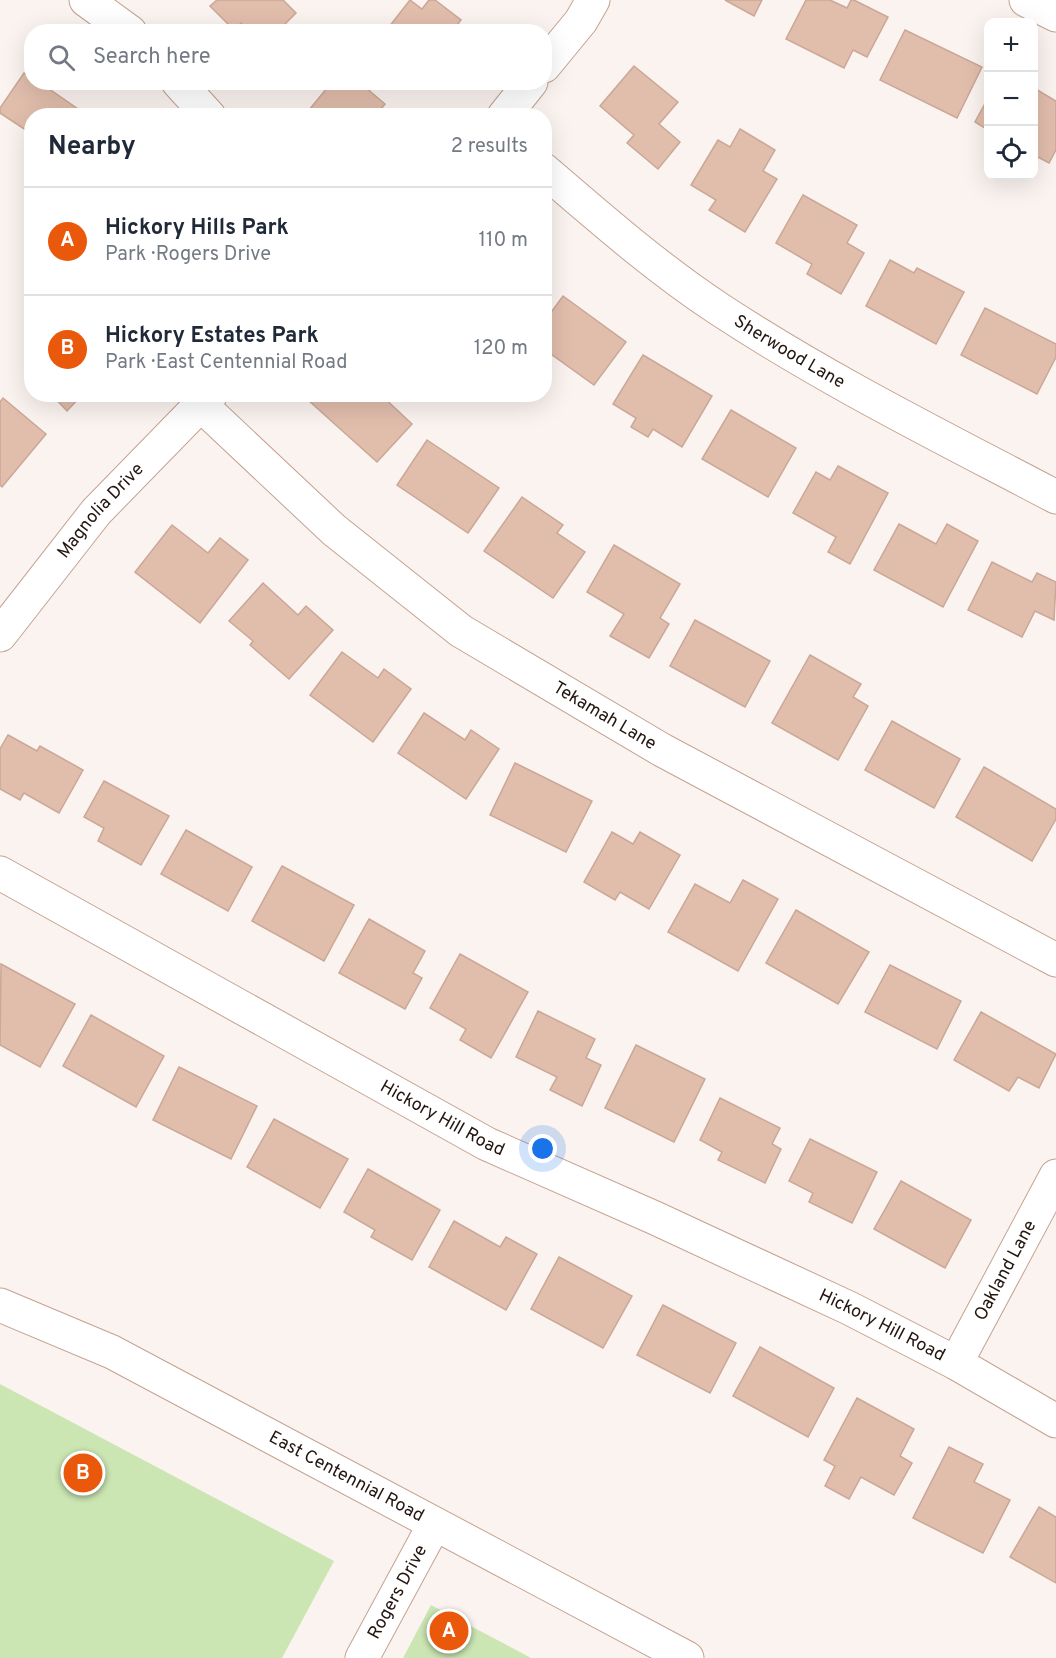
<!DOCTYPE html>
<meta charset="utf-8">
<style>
body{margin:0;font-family:Overpass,sans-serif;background:#f6f6f7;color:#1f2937}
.controls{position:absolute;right:18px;top:18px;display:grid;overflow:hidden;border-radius:12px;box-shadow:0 6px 24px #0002}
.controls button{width:54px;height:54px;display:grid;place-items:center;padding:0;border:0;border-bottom:2px solid #e0e1e3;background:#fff;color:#1f2937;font:30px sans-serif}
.you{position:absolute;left:543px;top:1149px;width:21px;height:21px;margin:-15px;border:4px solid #fff;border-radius:50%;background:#1a73e8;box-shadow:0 0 0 9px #1a73e833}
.badge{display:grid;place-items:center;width:39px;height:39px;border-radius:50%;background:#ea580c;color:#fff;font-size:20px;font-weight:700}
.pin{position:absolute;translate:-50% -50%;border:3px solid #fff;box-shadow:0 2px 6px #0006}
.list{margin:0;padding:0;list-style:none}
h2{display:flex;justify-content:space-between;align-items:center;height:78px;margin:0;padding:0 24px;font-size:26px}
h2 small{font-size:20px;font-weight:400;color:#747a83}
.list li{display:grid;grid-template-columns:39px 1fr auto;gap:18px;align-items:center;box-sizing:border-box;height:108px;padding:0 24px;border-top:2px solid #e0e1e3}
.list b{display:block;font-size:22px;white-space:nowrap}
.list p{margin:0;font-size:20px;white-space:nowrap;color:#747a83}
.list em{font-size:20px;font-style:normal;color:#747a83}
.icon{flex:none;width:33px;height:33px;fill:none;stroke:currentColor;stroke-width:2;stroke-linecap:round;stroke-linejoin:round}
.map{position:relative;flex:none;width:1056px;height:1658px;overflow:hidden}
.search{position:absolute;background:#fff;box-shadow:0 6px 24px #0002;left:24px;top:24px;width:528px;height:66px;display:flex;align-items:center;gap:15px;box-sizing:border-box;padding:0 21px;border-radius:24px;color:#747a83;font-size:22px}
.panel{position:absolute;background:#fff;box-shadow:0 6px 24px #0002;left:24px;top:108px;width:528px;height:294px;border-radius:24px}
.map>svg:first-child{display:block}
.green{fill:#cbe5b3}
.building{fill:#e1bdac;stroke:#caa796;stroke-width:1.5}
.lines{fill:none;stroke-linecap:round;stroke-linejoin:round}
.minor-casing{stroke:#c5a291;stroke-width:35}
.minor{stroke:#fff;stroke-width:33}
.labels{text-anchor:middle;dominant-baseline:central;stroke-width:4.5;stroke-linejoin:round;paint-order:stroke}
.street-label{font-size:18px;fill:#231610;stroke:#fbf3ef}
</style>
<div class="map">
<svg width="1056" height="1658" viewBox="0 0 1056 1658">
<rect width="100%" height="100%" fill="#fbf3ef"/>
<!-- green -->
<g class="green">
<path d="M0,1384l334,177 -52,97h-282z"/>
<path d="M431,1605l100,53h-128z"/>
</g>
<!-- building -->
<g class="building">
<path d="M217,0h66l13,13 -19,19h-28l-8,-9 -7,7 -24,-24z"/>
<path d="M410,0l12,9 7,-9h6l26,20 -9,12h-67z"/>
<path d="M725,0h37l-8,16z"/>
<path d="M806,0h24l17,8 4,-8h3l34,17 -21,40 -14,-7 -9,18 -58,-29z"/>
<path d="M905,30l77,37 -25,51 -77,-38z"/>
<path d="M634,66l44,36 -19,22 21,18 -22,27 -31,-26 7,-8 -34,-29z"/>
<path d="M24,73l8,4v5h7l39,27 -4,7h-42v18l-32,-21v-5z"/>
<path d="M332,82h27l26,22 -10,12h-71z"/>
<path d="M1034,88l22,13v49l-7,13 -15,-8z"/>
<path d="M988,98v32l-13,-8z"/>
<path d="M740,129l35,21 -12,21 14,8 -32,53 -36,-22 7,-10 -25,-15 27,-45 12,7z"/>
<path d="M803,195l54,30 -10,18 17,10 -23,41 -34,-20 5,-10 -36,-21z"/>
<path d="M890,260l24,13 3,-5 47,24 -28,52 -70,-38z"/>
<path d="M563,296l63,46 -32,43 -50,-36v-27z"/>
<path d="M985,308l71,36v13l-19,37 -76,-39z"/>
<path d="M643,355l69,41 -30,51 -29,-18 -5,8 -17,-10 5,-9 -23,-14z"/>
<path d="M51,394h32l-16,17z"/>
<path d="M313,394h67l32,30 -35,38 -69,-62z"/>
<path d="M3,398l43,36 -44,53 -2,-2v-83z"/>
<path d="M731,410l65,38 -28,49 -66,-38z"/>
<path d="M427,440l72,48 -31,45 -71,-48z"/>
<path d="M838,466l50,27 -38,71 -22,-12 8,-15 -43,-24 23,-41 14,8z"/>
<path d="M522,497l41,28 -6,8 28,19 -32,46 -69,-47z"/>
<path d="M899,524l37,20 11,-20 31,17 -35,66 -69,-37z"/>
<path d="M172,525l36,28 12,-15 28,22 -48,63 -65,-51z"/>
<path d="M614,545l66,39 -20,34 9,6 -20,34 -39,-22 14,-22 -37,-22z"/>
<path d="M992,562l40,20 5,-9 19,9 -2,38 -19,-9 -13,26 -54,-27z"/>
<path d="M263,583l35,32 8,-9 27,24 -44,49 -39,-34 3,-4 -24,-20z"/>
<path d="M695,620l75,41 -25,46 -75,-41z"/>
<path d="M342,652l36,26 6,-9 27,20 -38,53 -63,-47z"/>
<path d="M810,655l51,29 -8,13 15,9 -30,54 -66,-37z"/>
<path d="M424,713l41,27 6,-10 28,19 -33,50 -68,-46z"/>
<path d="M892,721l68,38 -26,49 -69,-38z"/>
<path d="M8,735l29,16 3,-5 43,24 -24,43 -35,-20 -4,7 -20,-11v-40z"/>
<path d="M515,763l77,38 -26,51 -76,-37z"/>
<path d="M984,767l72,42v10l-24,42 -76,-44z"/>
<path d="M104,781l65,35 -28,49 -43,-24 6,-13 -20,-11z"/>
<path d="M186,830l66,37 -24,44 -67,-37z"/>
<path d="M612,832l21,12 7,-12 40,23 -31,54 -29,-17 -5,8 -31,-18z"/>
<path d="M282,866l72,39 -30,56 -72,-40z"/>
<path d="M743,880l35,19 -40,72 -70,-39 27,-48 35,19z"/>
<path d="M796,910l73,42 -31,52 -72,-41z"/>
<path d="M369,919l56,32 -12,22 9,5 -17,31 -66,-36z"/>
<path d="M460,954l68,38 -37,66 -31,-18 6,-11 -36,-21z"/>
<path d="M1,964l74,40 -35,63 -40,-22z"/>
<path d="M890,965l71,36 -24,48 -72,-37z"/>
<path d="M538,1011l57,28 -9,19 15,7 -19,41 -32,-16 7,-13 -41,-20z"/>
<path d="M981,1012l75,42 -17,34 -21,-11 -9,14 -55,-31z"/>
<path d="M91,1015l73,41 -28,51 -73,-41z"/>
<path d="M636,1045l69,34 -31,63 -69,-34z"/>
<path d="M179,1067l78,39 -26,53 -78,-39z"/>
<path d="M720,1098l60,30 -8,16 9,5 -16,34 -47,-23 4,-8 -22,-12z"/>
<path d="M274,1119l74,40 -28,49 -73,-41z"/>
<path d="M810,1139l67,33 -25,51 -43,-21 4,-9 -24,-12z"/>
<path d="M368,1169l72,41 -28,50 -41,-23 4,-7 -31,-18z"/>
<path d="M901,1181l70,39 -26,48 -71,-39z"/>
<path d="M454,1221l46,26 6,-10 31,17 -31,56 -77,-43z"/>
<path d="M559,1257l73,39 -29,52 -72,-39z"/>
<path d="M663,1305l73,38 -26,50 -73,-38z"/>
<path d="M760,1347l74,41 -26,49 -75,-41z"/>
<path d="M857,1398l57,31 -14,27 12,7 -18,32 -33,-18 -12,22 -24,-13 10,-20 -11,-6z"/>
<path d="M949,1447l34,17 -9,18 36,18 -27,53 -70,-35z"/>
<path d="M1039,1507l17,10v66l-46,-26z"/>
</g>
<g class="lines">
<defs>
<g id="minor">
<path d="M86,0l44,32"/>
<path d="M1026,0l30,15"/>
<path d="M544,66l37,-45 12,-21"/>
<path d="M178,82l31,34"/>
<path d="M504,116l27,-34"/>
<path id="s1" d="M544,170c57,49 113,98 175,139 108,71 223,128 337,188"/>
<path id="s2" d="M200,404l134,126 127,101 201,119 394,210"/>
<path id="s3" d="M0,635l96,-123 115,-118"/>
<path id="s4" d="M0,873l487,271 168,74 194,90 107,55 100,58"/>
<path id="s5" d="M0,1305l112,47 575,306"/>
<path id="s6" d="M956,1363l100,-187"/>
<path id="s7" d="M362,1658l72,-133"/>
</g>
</defs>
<!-- minor casing -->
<use href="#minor" class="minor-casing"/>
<!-- minor -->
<use href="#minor" class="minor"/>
</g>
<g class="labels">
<!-- street labels -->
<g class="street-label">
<text stroke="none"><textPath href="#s1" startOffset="306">Sherwood Lane</textPath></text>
<text stroke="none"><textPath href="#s3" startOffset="160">Magnolia Drive</textPath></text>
<text stroke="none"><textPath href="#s2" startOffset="513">Tekamah Lane</textPath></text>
<text stroke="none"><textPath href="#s4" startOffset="506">Hickory Hill Road</textPath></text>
<text stroke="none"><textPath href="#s6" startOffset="105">Oakland Lane</textPath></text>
<text stroke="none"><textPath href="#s4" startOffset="992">Hickory Hill Road</textPath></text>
<text stroke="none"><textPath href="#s5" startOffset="387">East Centennial Road</textPath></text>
<text stroke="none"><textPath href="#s7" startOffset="75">Rogers Drive</textPath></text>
</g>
</g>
</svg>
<div class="controls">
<button>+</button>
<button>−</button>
<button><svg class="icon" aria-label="locate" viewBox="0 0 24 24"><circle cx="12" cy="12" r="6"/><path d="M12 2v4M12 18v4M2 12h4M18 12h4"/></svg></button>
</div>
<div class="you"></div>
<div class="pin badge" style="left:449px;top:1631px">A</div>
<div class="pin badge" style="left:83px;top:1473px">B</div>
<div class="search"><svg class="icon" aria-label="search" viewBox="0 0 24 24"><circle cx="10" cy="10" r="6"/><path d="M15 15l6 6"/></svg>Search here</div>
<section class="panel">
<h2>Nearby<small>2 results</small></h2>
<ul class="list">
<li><span class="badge">A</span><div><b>Hickory Hills Park</b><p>Park · Rogers Drive</p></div><em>110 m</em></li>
<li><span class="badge">B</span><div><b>Hickory Estates Park</b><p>Park · East Centennial Road</p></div><em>120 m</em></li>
</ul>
</section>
</div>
